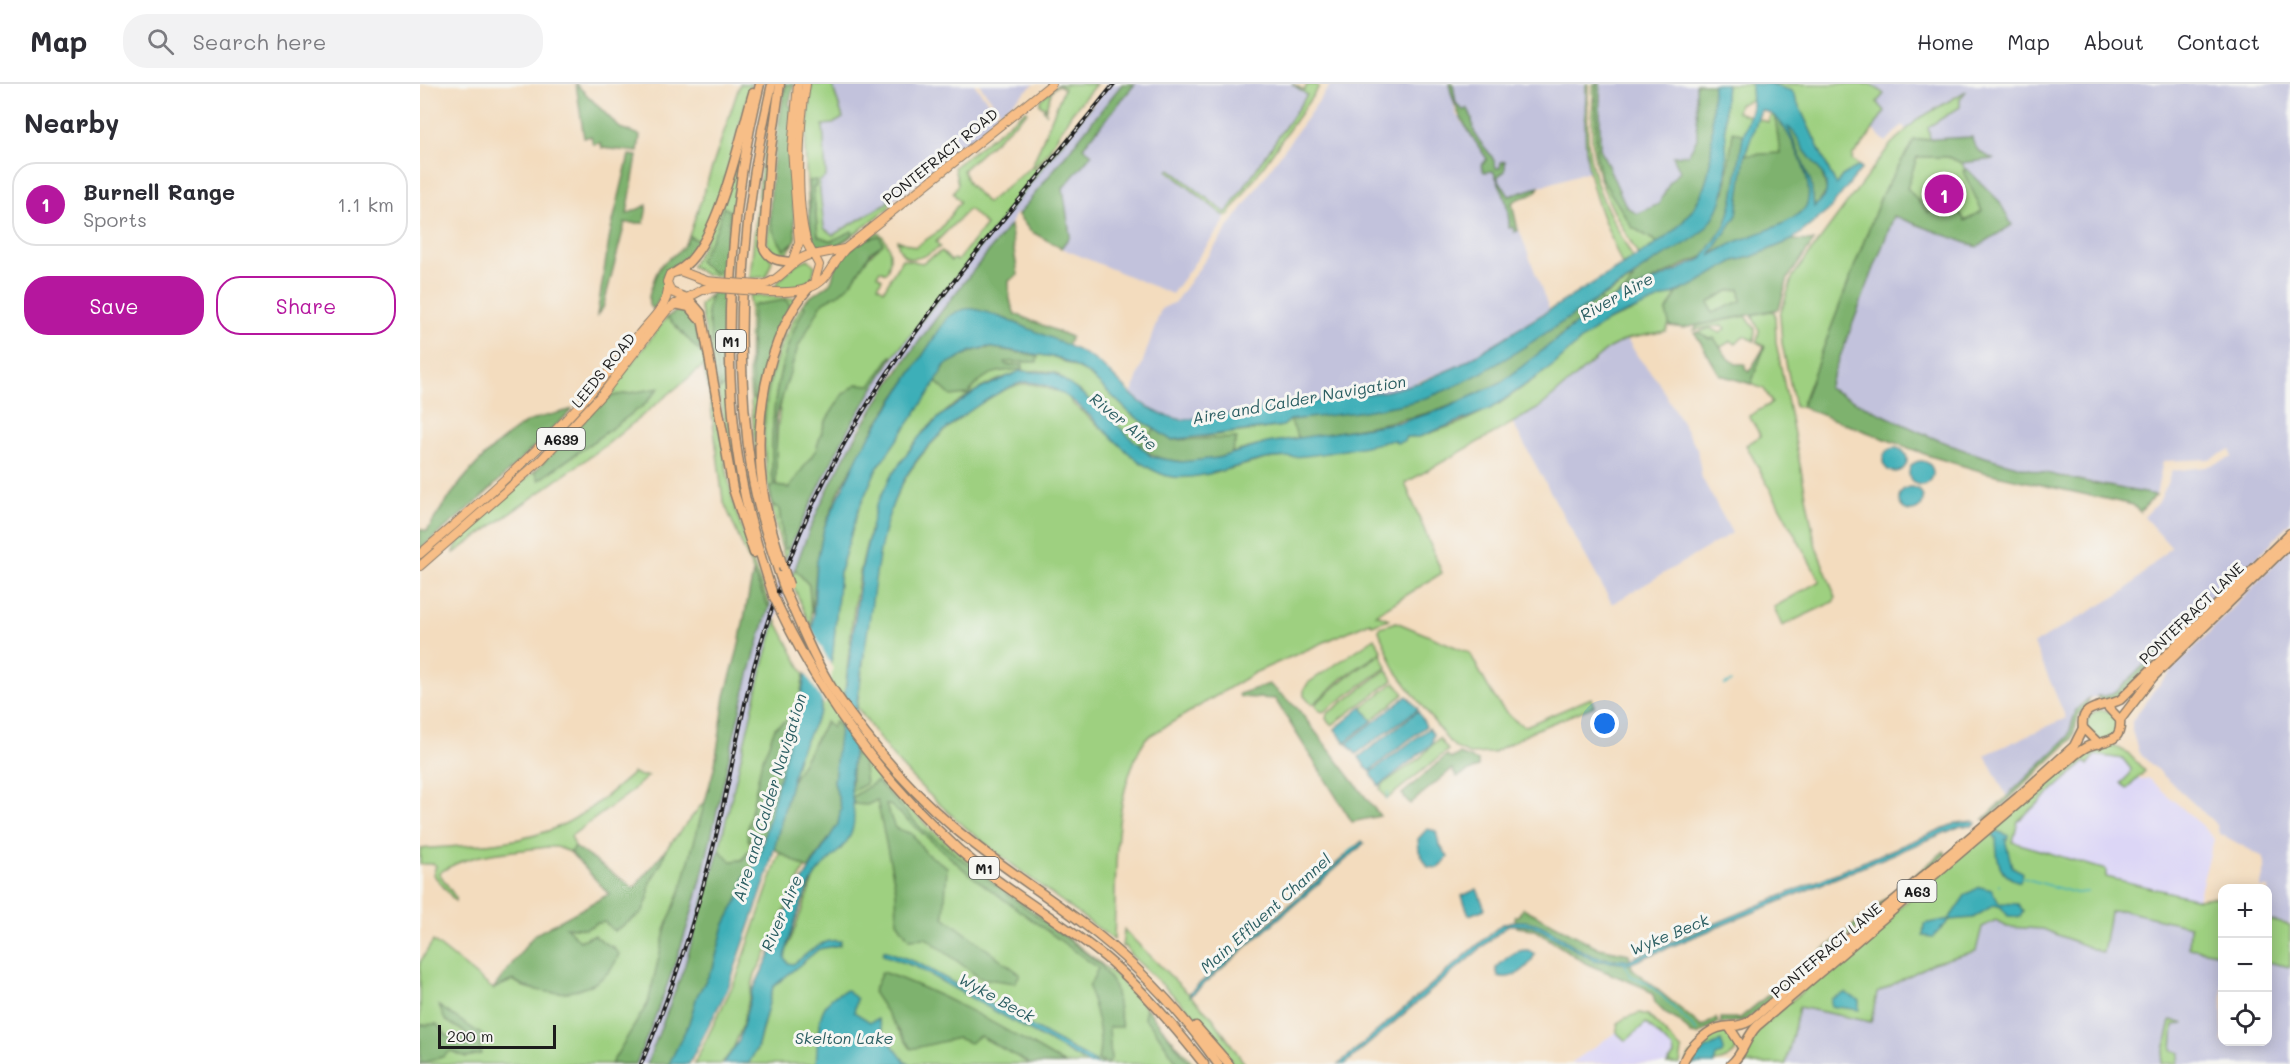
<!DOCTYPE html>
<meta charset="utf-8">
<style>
body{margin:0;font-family:Mali,sans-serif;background:#f2f2f3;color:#2b2b33}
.controls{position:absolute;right:18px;bottom:18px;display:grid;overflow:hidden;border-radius:12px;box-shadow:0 3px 15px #0003}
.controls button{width:54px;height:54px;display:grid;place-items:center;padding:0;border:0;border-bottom:2px solid #e1e1e2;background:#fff;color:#2b2b33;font:30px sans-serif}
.scale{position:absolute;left:18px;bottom:15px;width:118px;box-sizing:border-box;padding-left:6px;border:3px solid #1c1c1c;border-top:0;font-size:16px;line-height:21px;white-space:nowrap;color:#1c1c1c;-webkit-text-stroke:4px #f6f6f2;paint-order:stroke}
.you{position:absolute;left:1185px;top:640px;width:21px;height:21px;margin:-15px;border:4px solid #fff;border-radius:50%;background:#1a73e8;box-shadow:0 0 0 9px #1a73e833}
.badge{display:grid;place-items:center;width:39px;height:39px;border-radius:50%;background:#b5179e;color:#fff;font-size:20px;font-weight:700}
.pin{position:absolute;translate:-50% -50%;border:3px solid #fff;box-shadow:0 2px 6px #0006}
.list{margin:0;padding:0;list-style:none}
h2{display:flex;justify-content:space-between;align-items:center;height:78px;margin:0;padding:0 24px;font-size:26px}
h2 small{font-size:20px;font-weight:400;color:#7c7c81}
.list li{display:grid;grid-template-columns:39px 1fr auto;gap:18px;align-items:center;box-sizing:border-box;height:84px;margin:0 12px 12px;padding:0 12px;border:2px solid #e1e1e2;border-radius:24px}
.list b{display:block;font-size:22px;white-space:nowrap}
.list p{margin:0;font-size:20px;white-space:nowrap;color:#7c7c81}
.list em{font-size:20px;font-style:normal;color:#7c7c81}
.actions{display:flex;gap:12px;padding:18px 24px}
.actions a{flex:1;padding:14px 0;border:2px solid #b5179e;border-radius:24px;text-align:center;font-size:21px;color:#b5179e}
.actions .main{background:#b5179e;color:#fff}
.icon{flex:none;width:33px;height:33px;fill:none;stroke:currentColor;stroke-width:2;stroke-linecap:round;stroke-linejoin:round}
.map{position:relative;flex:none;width:1870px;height:980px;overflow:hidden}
header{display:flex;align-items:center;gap:36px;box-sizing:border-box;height:84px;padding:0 30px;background:#fff;border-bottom:2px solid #e1e1e2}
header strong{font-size:28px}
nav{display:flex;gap:33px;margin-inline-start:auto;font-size:21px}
.search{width:420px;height:54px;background:#f2f2f3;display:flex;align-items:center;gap:15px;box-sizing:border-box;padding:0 21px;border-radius:24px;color:#7c7c81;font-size:22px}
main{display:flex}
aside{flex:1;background:#fff}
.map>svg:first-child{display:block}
.built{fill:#dcd6f6}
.industrial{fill:#c2c2dc}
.green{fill:#9ed080;stroke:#5d764e;stroke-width:1.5}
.forest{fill:#7eb26e;stroke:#4d6745;stroke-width:1.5;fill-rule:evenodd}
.water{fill:#3eafb8;stroke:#2d666a;stroke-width:1.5;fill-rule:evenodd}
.pier{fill:#f3dcbe}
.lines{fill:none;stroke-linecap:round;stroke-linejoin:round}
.stream{stroke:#3eafb8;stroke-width:1.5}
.major-casing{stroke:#887c6d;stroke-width:10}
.highway-casing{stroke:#887c6d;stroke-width:11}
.major{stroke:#f7be87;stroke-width:8}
.highway{stroke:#f7be87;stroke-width:8}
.rail-casing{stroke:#1c1c1c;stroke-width:4}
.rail{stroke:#f6f6f2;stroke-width:1.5;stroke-dasharray:4.5;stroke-linecap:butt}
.major-bridge-casing{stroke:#887c6d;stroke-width:10;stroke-linecap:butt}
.highway-bridge-casing{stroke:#887c6d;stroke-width:11;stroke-linecap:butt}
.major-bridge{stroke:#f7be87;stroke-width:8}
.highway-bridge{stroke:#f7be87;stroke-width:8}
.labels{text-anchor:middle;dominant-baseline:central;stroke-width:6;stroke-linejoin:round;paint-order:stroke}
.shield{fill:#f6f6f2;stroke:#5d5d5c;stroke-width:1.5}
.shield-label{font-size:14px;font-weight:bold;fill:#1c1c1c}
.street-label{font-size:15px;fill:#1c1c1c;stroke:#f6f6f2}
.water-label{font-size:16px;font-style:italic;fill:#2b5e62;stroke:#f6f6f2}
</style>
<header>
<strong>Map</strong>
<div class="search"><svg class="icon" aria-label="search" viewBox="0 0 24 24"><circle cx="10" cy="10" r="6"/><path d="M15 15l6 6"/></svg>Search here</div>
<nav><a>Home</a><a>Map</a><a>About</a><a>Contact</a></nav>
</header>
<main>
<aside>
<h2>Nearby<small></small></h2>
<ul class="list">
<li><span class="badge">1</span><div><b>Burnell Range</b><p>Sports</p></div><em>1.1 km</em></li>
</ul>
<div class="actions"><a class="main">Save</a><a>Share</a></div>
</aside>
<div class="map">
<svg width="1870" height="980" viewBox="0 0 1870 980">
<rect width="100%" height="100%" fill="#f6f6f2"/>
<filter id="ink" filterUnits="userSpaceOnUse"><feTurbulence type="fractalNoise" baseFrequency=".0167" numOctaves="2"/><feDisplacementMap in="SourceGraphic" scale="12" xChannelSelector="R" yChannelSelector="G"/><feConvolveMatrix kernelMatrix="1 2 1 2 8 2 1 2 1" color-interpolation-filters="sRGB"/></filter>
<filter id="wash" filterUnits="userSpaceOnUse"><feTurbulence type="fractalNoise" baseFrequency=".008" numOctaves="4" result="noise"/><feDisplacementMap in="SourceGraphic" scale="24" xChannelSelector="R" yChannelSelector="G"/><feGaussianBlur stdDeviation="1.35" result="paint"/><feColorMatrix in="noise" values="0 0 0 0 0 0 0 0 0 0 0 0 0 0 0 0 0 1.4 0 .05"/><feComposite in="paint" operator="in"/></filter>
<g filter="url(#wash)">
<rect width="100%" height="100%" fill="#f3dcbe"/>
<!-- built -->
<g class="built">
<path d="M1673,670l28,2 19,24 8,-2 49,43 17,18 -16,60 -93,-22 1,-7 -93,-28 6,-28z"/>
<path d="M1226,938l27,27 1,6 -7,9 -96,-1 45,-31 10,9z"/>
</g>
<!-- industrial -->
<g class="industrial">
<path d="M412,0h142l24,30 -7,6 -1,7 -84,65 -74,43 -8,-7 -5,-46 7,-6 -3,-51 20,-7z"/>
<path d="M559,0h55l-33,28z"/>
<path d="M689,0h13l-104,131 -2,-2 -6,12 -113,144 -37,58 -34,64 -50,129 -14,49 -43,181 -35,118 -37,96h-11l47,-124 18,-60 52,-225 32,-97 32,-71 30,-57 63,-97 95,-119 -2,-5h6z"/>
<path d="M715,0h157l15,10 -81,119 -57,-43 56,46 -1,6 -52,72 -111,-46 9,-12 -8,-48 30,-34 -9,-7z"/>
<path d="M911,0h60l6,3 3,-3h49l7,30 30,42 -28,-46 -7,-26h135v64l3,23 -81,26 -17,-30 16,31 42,111 -89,56 -59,23 -209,32 -24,-3 -19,-7 -18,-14 30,-87 14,-7z"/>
<path d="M1180,0h96l1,55 -2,6 -15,26 -10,11 -11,22 -22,10 -11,-8 -26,-59z"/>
<path d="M1451,0h419v438l-32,35 -140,133 -12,6 -17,2 -8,5 -8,15 -5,19 -61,60 -22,-42 81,-37 -32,-74 91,-53 46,-44 -27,-30 16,-17 12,-29 34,-4 27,-10 -3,-7 -21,9 -46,2 -7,34 -140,-28 -53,-18 -36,-13 -99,-48 66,-172 83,31 -60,-90 75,2 -13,-8 -6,-8 -1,-6 -42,2 -2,-12 32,-20 -3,-12 -51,34 -4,-4 -16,17 -14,-13 5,-27 6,-9z"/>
<path d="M1206,253l12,20 19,23 40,69 5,29 30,55 -120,71 -101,-184 73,-55z"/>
<path d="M1870,464v376l-22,-4v-32h-8l5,-21 -2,-10 -44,-24 -2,-8 -78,-72 -7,-22v-10l22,-31z"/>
<path d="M1593,758l93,28v7l116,27v138h46v-120l22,5v137h-531l-4,-18 73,-66z"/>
</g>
<!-- green -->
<g class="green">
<path d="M320,0h11l-28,101 -24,56 -10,-5z"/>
<path d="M364,0h2l-4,17 2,149 10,-7 -7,10 -13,2 -7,-12z"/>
<path d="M392,0h20l11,34 -10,6 -10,1 3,51 -7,6 5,46 9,7 54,-32 1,-3 3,1 -2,7 -52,39 16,-14 -22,8 -13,-5 -5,-49 -3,-6 1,58 -1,-4 -5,-86z"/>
<path d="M638,0h38l-25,30 -22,36 -15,17 2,2 56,-64 -221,280 -38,27 -8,10 -9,28 -26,38 -14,-2c-2,-64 6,-129 46,-182 4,-6 13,-7 19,-12 15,-16 24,-35 42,-48l-3,-8 -12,1 5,-4h6c12,9 14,27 7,40l-6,-3 -3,5 5,4 -4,7 6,4 18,-31 20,4 20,-12 9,10 3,-2 3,2 29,-36 -17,-16 -33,33 4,5c-16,11 -38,22 -43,-7l18,7 24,-16 21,-29 -7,-9 5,-9 -4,-17 72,-57 1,2 -64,58 5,13 19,20 45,-37 32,-78 -6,-3 -6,5 -7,21 2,3 -4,-5 2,-2 -5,-2v-5z"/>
<path d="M872,0l12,6 4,-6h7l4,3 -91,129 -5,-1 -55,-44 2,-2 56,44 81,-118z"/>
<path d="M1166,0h2c0,22 -2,44 1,66 5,40 25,73 44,108l-11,7c-15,-38 -33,-75 -36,-116 -2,-21 0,-43 0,-65z"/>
<path d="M1173,0h3v68l36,75 26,16 -20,12c-19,-34 -40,-67 -45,-106 -2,-21 0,-44 0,-65z"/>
<path d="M1306,0h25l1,16 -13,4 -2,8 31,10 3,-8 5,5 24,51 -70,3 -3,-3 -4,-49z"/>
<path d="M1349,0h102l13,10 -7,8 8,9c-12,16 -17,31 -32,43l-1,6 7,6 -17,10 -6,9 -44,-94z"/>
<path d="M1546,7l-6,8v8l-32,20 2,12 -16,1 -32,54 -81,213h-6l-13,-64 -2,-28 13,-39 98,-132 27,-25z"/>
<path d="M327,37l-15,90 -5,66 -21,-2 -15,-9 12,-20z"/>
<path d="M350,38h3l-13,120 12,19 -6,16 -16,1 11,-110z"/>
<path d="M1497,73h31l14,6 20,48 -17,10 -12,-20 -25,11 -21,-24z"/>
<path d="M1259,173c-28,18 -57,35 -85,53 -38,25 -67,61 -109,81 -66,32 -144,38 -216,52 -30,6 -56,19 -87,19 -38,-1 -73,-43 -99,-68 -4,-4 -10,-6 -15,-9 -3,-3 -8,-10 -13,-12 -24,-8 -51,3 -72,14 -131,69 -127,215 -142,342l-5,-7 -4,7 -6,-7 -35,61 7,-27 22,-44 13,-60 7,-81 18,-60 18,-41 65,-96 52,-26 62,9 34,17 42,40 30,20 43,3 79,-11 7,-6c47,-7 98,-10 144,-25 24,-8 46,-23 68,-36 59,-35 113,-75 177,-102z"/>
<path d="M388,175l7,7 -3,13 -21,11h-14l-1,-6 20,-20z"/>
<path d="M1320,205l1,12 -29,13 -3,-13 19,-10z"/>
<path d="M292,209l-3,5 11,91 6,-4 10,90 8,39 -44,-209z"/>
<path d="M1257,209l-11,19 4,10 -4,9 -39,8 -18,9 -70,60 -134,75 37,90 -66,41 13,5 -17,6 -2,-3 -116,51 -108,65c-36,58 -29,136 -32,202 -72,-54 -149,-105 -210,-171 -18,-19 -32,-41 -47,-62 21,-133 4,-234 136,-311 24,-13 34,-16 59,-6 4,1 11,2 13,3 3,3 6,8 8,11l65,55 16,11 18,6 43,-3 51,-14 50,-5 96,-18 7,1 41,-14 39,-19 55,-39 27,-25 26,-19 24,-9 21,-12z"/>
<path d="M330,211l47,4 -24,56 -16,109 -8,-84z"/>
<path d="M382,221l3,2c-30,53 -36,120 -32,180l-3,1 9,20 5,40h5l-4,12c-26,-90 -35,-172 17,-255z"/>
<path d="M1351,227l4,2 1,29 40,205 20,51 -3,4 -51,24 -8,-19 46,-26 -74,-136 15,-9 -12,-20 23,-13 -8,-14 -13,-5 13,-38 -7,-4 2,-12 -7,-15z"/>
<path d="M272,230l14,45 27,143 20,61 17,41 -1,4 -46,-108 -14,-109 -6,-25 -98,80 -151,107c-1,-15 66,-69 81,-82l5,9 104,-75 14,-16 -52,8 61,-80 33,34z"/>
<path d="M1326,232l9,13 -1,12 -10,-5 -8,8 -5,-3 -12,7 -20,-16 11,-4 10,5 6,-5 -5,-3 -27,5 3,-4z"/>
<path d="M375,485l14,16 3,45 -21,-50z"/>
<path d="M356,536l28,54 -7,39 -22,15 -26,113 3,6 -10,13 -11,1 -12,-11 43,-181z"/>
<path d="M976,538l74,31c11,21 32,67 56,73l65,-28 3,8 -59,24 -43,23 -23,1 -13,-6 -9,-9 -52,-69 -16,-39 1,-4z"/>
<path d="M955,554l7,14 -37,24 -33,29 -8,-9v-6l4,-7z"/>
<path d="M961,570l6,13 -64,45 -5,-2 -3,-6 32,-27z"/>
<path d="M967,585l6,11 -61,45 -6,-6 1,-5z"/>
<path d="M975,598l9,12 -59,48 -10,-13z"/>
<circle cx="1682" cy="641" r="15"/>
<path d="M1019,654l9,12 -61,49 -7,-10 3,-5 37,-26z"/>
<path d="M1689,659l19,10 17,18 -18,18 -6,-6 9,-9 1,-5 -8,-10 -28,-4 -7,10 -3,-3 -67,59 -5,21 93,28v7l92,22 15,-2 9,2v55l-33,-6 1,-22 -69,-16 -11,2 -7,41 -60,-24 -36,-2 -11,-7 -14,7 -6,24 -43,12 -56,30 -6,29 -72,-15 -13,57h-42l-4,-9 5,-14 339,-293z"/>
<path d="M433,663l75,80 186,147 27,27 5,9 48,54h-450l13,-14 16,-63 43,-115 26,-29z"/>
<path d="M212,688l8,4h8l-21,19 -56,41 4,11 -5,5 -13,-5h-10c-36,5 -78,5 -108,26l17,25 -1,3 -22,-27 3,-8 -2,-2h-14v-15c46,-4 97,-3 140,-23 26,-12 50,-33 71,-51z"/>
<path d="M283,719l-2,77 -18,60 -47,124h-216v-102l13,-21 60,48 20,-9 11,7 30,6 60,-46 -10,-2 -10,-10 -14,6 -15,-14 21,2 11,-6 8,-1 9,9 28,-18 6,-15 2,-16 12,-20 4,-13z"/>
<path d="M360,768l25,15 -24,51 -3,15 -23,41 -13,53 -10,24 -11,13h-27l43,-87z"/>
<path d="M1848,836l22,5v42l-22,-5z"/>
<path d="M704,846l88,87 33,47h-12l-41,-51 -62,-59 -4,-8 -4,1z"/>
<path d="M1220,929l8,2 34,35 -2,14h-13l7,-9 -1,-6 -27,-26 -20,18 -9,-8c-2,-15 12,-16 23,-20z"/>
<path d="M1751,936l13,4 -10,1 -2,25 8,3 -2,10 -17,1z"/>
<path d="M1307,948l11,13c-4,19 -32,19 -52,19l3,-8 27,-23z"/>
</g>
<!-- forest -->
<g class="forest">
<path d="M156,0l44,44 20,7 -2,17 -36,-4 -1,-5 -8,1 -2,-8 -7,2z"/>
<path d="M366,0h8l-5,21 3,1 -2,60 6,74 -12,10c-3,-6 -9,-13 -11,-20 -9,-24 7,-118 13,-146z"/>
<path d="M702,0h13l-52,63 9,7 -29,34 7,48 -9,12 -31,-17 -12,-16z"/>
<path d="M1029,0h4l3,19 8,8 3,-3c7,8 4,14 7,23 5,15 20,21 22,37h4l1,-6 4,-1v10l-8,6 12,19 30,-9c-5,12 -20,8 -27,16l6,28 -4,1 -1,-5 -4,1c0,-23 -6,-37 -16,-57l-9,1 -3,-6 6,-7c-17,-25 -32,-45 -38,-75z"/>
<path d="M1176,0h4v64l26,58 11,8 22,-10 11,-22 10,-11 -7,-15 15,-1 9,-16 -1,-55h17c-3,66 9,115 -55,159l-26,-16 -31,-49 -5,-26z"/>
<path d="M1355,32l11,4 36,53 5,18 -9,13 -14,6 -12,10 -111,46 -53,27 -3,-1 14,-22 22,-13 64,-65 8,-61 11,4 4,11 -2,9 34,-2z"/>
<path d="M1552,53c1,12 11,17 21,22l-31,4 -14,-6h-31l-10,31 21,24 25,-11 12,20 17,-10 -19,-40 4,-2 32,32 13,24 -35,22 -83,-31 -66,172c44,21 87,44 133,61 63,22 129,34 195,46l-16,17 -7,-7 -146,-32 -57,-17 -129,-49 81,-213 32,-54z"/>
<path d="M209,71l8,1 -10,58 20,-9 -3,18h-19l-22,85 -6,7 13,-81z"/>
<path d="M396,96v6l-3,1 5,49 13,5 21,-10 1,3 -20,14 -15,-2 -7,-7 -2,-58z"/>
<path d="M303,123l7,4 -6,60 -11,2 -14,-12 18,-33z"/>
<path d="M590,141l8,50 -9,6c0,12 0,22 6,33l56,23 -4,9c-30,-12 -86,-47 -117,-30l-72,106 -38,67 -16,39 -7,33 -5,52 -3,-28 -14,-16c44,-131 129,-238 215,-344z"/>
<path d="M269,152l10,5 -16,22 -12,4 -7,7 -1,18 -9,17 -4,-2c-5,-6 5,-32 10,-40 8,-12 19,-9 29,-31z"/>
<path d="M460,152l3,8 -12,8 -19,30 -12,11 -17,9 -25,45 -22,70v69l13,2 27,-38 9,-28 18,-28 14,-10 14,1 20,-29 2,1 -46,74 -58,117 -5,1 -5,-41 -6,-2 -4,-18 4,-1c-4,-60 2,-126 32,-180l-3,-2c8,-11 17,-12 26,-20 7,-6 4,-15 9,-21 9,-14 28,-27 43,-28z"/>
<path d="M1372,156l22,1 -26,37 -9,31 -96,19 -13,-2 -4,-14 11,-19 57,-32 17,-4zM1320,205l1,12 -29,12 -3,-11 19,-11z"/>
<path d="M292,209h14v92l-6,4 -13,-78z"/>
<path d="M1179,213l5,8c-37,19 -66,55 -103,77 -62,38 -133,43 -202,57l-9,-19 94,-14 50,-11 52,-27z"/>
<path d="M366,216l5,7 -31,94 -7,-2 -2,-38 2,-56z"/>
<path d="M262,224l10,6 9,39 -34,-36z"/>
<path d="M1279,248l10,7 5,-1 13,19 9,7h9v5l4,3 16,-26 -14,38 -31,-9 -25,-42z"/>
<path d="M573,264l45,8 -1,6h-32l1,3h17v4c-28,3 -36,1 -55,25l-17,2 -15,-14 11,-20 32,-13z"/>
<path d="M239,304l-15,17 -105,75 -4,-9 71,-74z"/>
<path d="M153,325l-94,91 -59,49v-20l7,2c24,-40 57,-81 97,-107 13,-8 34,-10 49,-15z"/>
<path d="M735,345l16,11 66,-2 -6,16c-31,10 -67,13 -93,-8z"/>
<path d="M333,489l16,35c-30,89 -45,180 -68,271 -16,63 -40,125 -65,185h-25l37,-61 18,-76 16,-41 33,-121 10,-69 13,-47z"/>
<path d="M1765,542v5l-63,62 -8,6 -14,2 -3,-5h9l12,-6z"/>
<path d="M849,600l29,25 82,107 -28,6 -77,-123 -35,-2 -1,-3z"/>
<path d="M1669,614l-1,7 -9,9 -7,25 -83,79 -6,2 85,-83 8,-27z"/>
<path d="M377,629l-32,123 -16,5 -2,-8 14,-69 14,-36z"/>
<path d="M415,637l6,8 -7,53 7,26 -3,17 -30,44 -34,-20 17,-66 35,-61 6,6z"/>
<path d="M433,669l10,6 3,25 -15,8z"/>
<path d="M1039,670l19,7v6l-21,10 -5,-8 -42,35 -8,-10 45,-39 4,4z"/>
<path d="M457,697l44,47 180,137 14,22 7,40h-13l2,33 -5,4 -8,-4c6,-28 -3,-46 -9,-73l9,-19 -129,-94 -79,-69h-4l9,23 17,6 14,19 21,14 -3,50 76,57 -5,9 -35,-5 -54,-40 -17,1 -12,-17 -1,-32 -19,-90 -10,5 -13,-1 -2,-7z"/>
<path d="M343,759l-6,20 -12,13 -7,23 -14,27 -11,42 -16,28 -8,27 -20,41h-22l37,-96 35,-118 12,11 11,-1 10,-13z"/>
<path d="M155,763l59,41 32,-39 -4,13 -12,20 -2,16 -6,15 -28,18 -9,-9 -8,1 -11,6 -20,-2 14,14 14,-6c9,8 18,10 25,19 -15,42 -72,48 -106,26l-20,9 41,-54 75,-41 -39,-42z"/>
<path d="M1524,767l2,3 -200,166 -25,4v-6h19z"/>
<path d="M1103,824l76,40 30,6 3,14 70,59 14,-9 2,5 -20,12 -7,-1 -12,-13 -13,-7 -11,-11 -2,-8 -8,-7 -58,-24 -54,-35 -17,-2 -1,-11h3z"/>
<path d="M462,888c65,22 124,58 183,92h-35l-50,-28 -10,7 -12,-5 -47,11 -38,-57z"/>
<path d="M19,922l49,33 -8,4 1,11 -15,3 -15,-6 -9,6 -22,7v-39l17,-1 10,12 15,2 4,-5 -21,-13z"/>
<path d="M726,923l44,57h-12l-25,-37 -9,-9z"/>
</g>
<!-- water -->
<g class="water">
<path d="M1293,0h13c-7,51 18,114 -29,152 -21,16 -46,23 -65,42 -63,36 -134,94 -201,118 -36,13 -97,19 -141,24l-7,6 -112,14 -40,-26 -42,-40 -30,-16 -72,-11 -15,4 -27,14 -15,27 -54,78 -18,41 -18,60 -7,81 -13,60 -22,44 -31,120 -39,112 -39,76h-20l20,-41 8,-27 16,-28 11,-42 14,-27 7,-23 12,-13 3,-10 44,-170 9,-59 4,-63 7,-33 37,-78 86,-132c7,-5 17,-10 26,-9 20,3 102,38 120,50 37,26 39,51 90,61l204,-29 34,-9 39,-17 198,-122c64,-44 52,-93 55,-159z"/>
<path d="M1331,0h18l23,7 44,94 6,-9 17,-10 3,2 -34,43 -36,29 -41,17 -17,4 -40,24 -87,36 -26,19 -27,25 -64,44 -71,28h-13l-2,4 -7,2 -3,-3c-32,7 -69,15 -101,17 -9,1 -18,0 -27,2 -27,5 -72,24 -99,17 -53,-16 -84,-92 -140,-94 -14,0 -41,18 -53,26 -81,54 -91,110 -103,201 -5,33 -11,67 -15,101 -2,21 -2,43 -5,64 -3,18 6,35 2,53 -5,22 -24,30 -36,46 -13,18 -28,63 -32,85l3,5 5,1c16,-10 27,-27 48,-23l-1,4 -21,4 -46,38 -16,61 -8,15 -26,1 16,-23 13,-49 28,-58 10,-33 48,-77 3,-16 -7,-26 3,-31 25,-184 14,-61 15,-30 29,-40 22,-21 34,-24 44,-20 34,2 31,23 67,61 29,5 37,-4 49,-15 134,-21 43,-13 58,-27 92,-72 31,-18 3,1 74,-34 24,-35 7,-24 10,-63 9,-30zM1341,26c17,3 25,20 33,35 7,14 20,45 12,61 -8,16 -51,28 -68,35 -10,4 -19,10 -28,15l27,-41 8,-60zM1368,43c9,6 11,15 17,24 10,14 28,28 19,47l-10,9 -3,-24z"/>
<circle cx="1475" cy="376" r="12"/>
<circle cx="1501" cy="389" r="12"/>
<circle cx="1491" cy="415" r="12"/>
<path d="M987,612l11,13 -62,45 -9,-11z"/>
<path d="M942,623l10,14 -27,21 -10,-13z"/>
<path d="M998,627l8,15 -54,43 2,1 55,-42 4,6 -1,10 -53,42 -8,-12 2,-2 -7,-4 -7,-11z"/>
<path d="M1553,737l3,1 -4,4h-11l-332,138 -36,-4 -61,-35h-24l-163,139h-6l163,-140c40,-13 56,17 89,31 10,5 26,4 37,5l328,-137z"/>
<path d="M1007,745l9,2 3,13 9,13 -10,11 -10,-1 -9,-16 -1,-12z"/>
<path d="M1577,747l12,5 -1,4 -3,-1 7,28 10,5 -2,10c-23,-6 -23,-24 -24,-44l-3,-3z"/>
<path d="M942,757l2,2 -7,7 -167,146v-4z"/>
<path d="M1560,803l12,3 7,13 19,1 5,8 -3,5 -12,-1 -7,-9 -7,-2 -21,13 -23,2 -17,17 -10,-1 1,-12 25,-5 17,-25z"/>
<path d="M1057,805l8,20 -16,6 -7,-19z"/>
<path d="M464,866l34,13 181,101h-10l-173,-97 -33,-12z"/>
<path d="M1108,866l7,4c-6,14 -21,27 -37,22l-2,-8c9,-9 19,-19 32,-18z"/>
<path d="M427,906l10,9 -3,13 16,10 8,-3 6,15 21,28 5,2h-94c3,-28 -3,-64 31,-74z"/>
<path d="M1425,909l14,7v10l-28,-4v-7z"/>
<path d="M1301,957l3,8 -2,5 -6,2 -2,8h-22c5,-12 19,-18 29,-23z"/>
</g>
<!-- pier -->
<path class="pier" d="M390,542l23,43 -8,37 -23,-39z"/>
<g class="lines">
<!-- stream -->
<g class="stream">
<path d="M1304,601l7,-3"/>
<path d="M967,715l1,-7"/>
<path d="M927,769l8,-7"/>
<path d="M1600,793l56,16 12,-1"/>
<path d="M1579,802v-1"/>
<path d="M1205,880l6,12 16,7 14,12 36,36"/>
</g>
</g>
</g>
<g filter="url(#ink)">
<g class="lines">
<defs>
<g id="major">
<path d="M386,0c-7,43 -11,114 0,156 3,10 9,16 13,25l-5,18"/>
<path d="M393,171l31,-6"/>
<path d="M372,178l7,-19 -7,-94 6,-65"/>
<path d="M339,201c22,-1 31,-27 54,-31"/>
<path d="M297,204l-13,1 -17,9 -16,-6 -4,-10 3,-8 10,-3 27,10 10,1"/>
<path d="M338,207c22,2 53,4 68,-15 7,-10 11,-18 19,-27l207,-165"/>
<path d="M0,470c82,-70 154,-134 220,-221 10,-12 29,-29 28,-46"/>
<path d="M0,482l121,-106 63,-68 63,-82 20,-12"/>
</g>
<g id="highway">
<path d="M340,0c-30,120 -41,275 -18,397 7,39 19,76 31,114"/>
<path d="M352,0c-30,126 -40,263 -20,391 6,35 17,68 28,101"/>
<path d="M360,0l-10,71 -7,91c5,14 16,15 29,16"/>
<path d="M257,187c40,-19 63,-135 76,-178"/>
<path d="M268,214l13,15 32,176 21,64"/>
<path d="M255,220l14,3 9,11"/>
<path d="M363,483c-7,-24 -15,-47 -19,-71 -12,-69 0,-157 47,-211"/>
<path d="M366,509c15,33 28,67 48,98 33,49 74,97 119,136 41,35 88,64 131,97 53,40 96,86 134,140"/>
<path d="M360,526c44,92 102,170 178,239 45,40 100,70 147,108 37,31 69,69 99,107"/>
<path d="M1700,636l33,-43 137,-134"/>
<path d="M1679,660l-16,-16c-4,-25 22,-20 37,-28l170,-167"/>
<path d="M776,942l33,38"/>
<path d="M1310,944l12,19"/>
<path d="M1263,980c2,-13 22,-32 35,-36 13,-4 18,1 32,-7l268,-224 56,-51 9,-18"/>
<path d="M1311,980c13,-10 14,-26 26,-38l318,-271c5,-4 11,-9 17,-10 16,-5 30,-3 28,-25l-14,-15"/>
</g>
</defs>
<!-- major casing -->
<use href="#major" class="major-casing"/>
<!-- highway casing -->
<use href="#highway" class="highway-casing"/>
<!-- major -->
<use href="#major" class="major"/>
<!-- highway -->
<use href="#highway" class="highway"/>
<defs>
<path id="rail" d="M221,980c30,-69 54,-142 72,-216 14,-54 23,-108 36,-162 10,-42 24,-82 39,-122 67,-184 206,-330 326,-480"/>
</defs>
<!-- rail casing -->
<use href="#rail" class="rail-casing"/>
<!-- rail -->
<use href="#rail" class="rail"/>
<defs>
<g id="major-bridge">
<path d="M297,198l42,3"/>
<path d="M297,204l41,3"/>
</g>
<g id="highway-bridge">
<path d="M363,483l6,18"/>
<path d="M360,492l6,17"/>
<path d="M353,511l7,15"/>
</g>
</defs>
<!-- major-bridge casing -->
<use href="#major-bridge" class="major-bridge-casing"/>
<!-- highway-bridge casing -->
<use href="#highway-bridge" class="highway-bridge-casing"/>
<!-- major-bridge -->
<use href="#major-bridge" class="major-bridge"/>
<!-- highway-bridge -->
<use href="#highway-bridge" class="highway-bridge"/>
</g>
</g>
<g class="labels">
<!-- shield labels -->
<g class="shield">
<rect x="296" y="246" width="30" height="22" rx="4.5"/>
<rect x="117" y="344" width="48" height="22" rx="4.5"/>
<rect x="549" y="773" width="30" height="22" rx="4.5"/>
<rect x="1477.5" y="796" width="39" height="22" rx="4.5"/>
</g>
<g class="shield-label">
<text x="311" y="257">M1</text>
<text x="141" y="355">A639</text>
<text x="564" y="784">M1</text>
<text x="1497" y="807">A63</text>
</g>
<!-- street labels -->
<g class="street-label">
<text transform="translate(520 72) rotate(-39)">PONTEFRACT ROAD</text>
<text transform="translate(183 286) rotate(-51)">LEEDS ROAD</text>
<text transform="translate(1771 529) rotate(-44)">PONTEFRACT LANE</text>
<text transform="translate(1406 866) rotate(-40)">PONTEFRACT LANE</text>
</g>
<!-- water labels -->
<g class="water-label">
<text transform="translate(1196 212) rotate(-29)">River Aire</text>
<text transform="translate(879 315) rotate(-10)">Aire and Calder Navigation</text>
<text transform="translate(704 337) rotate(39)">River Aire</text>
<text transform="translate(349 713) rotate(-73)">Aire and Calder Navigation</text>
<text transform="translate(361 829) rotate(-67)">River Aire</text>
<text transform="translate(845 829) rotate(-42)">Main Effluent Channel</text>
<text transform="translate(1249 850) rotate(-22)">Wyke Beck</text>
<text transform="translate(577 913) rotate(29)">Wyke Beck</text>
<text x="424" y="953">Skelton Lake</text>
</g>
</g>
</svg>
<div class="controls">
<button>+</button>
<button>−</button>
<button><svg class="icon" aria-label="locate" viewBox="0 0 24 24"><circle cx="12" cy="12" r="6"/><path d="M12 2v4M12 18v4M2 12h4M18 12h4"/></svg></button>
</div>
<div class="scale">200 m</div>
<div class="you"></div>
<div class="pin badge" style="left:1524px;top:110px">1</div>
</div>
</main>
